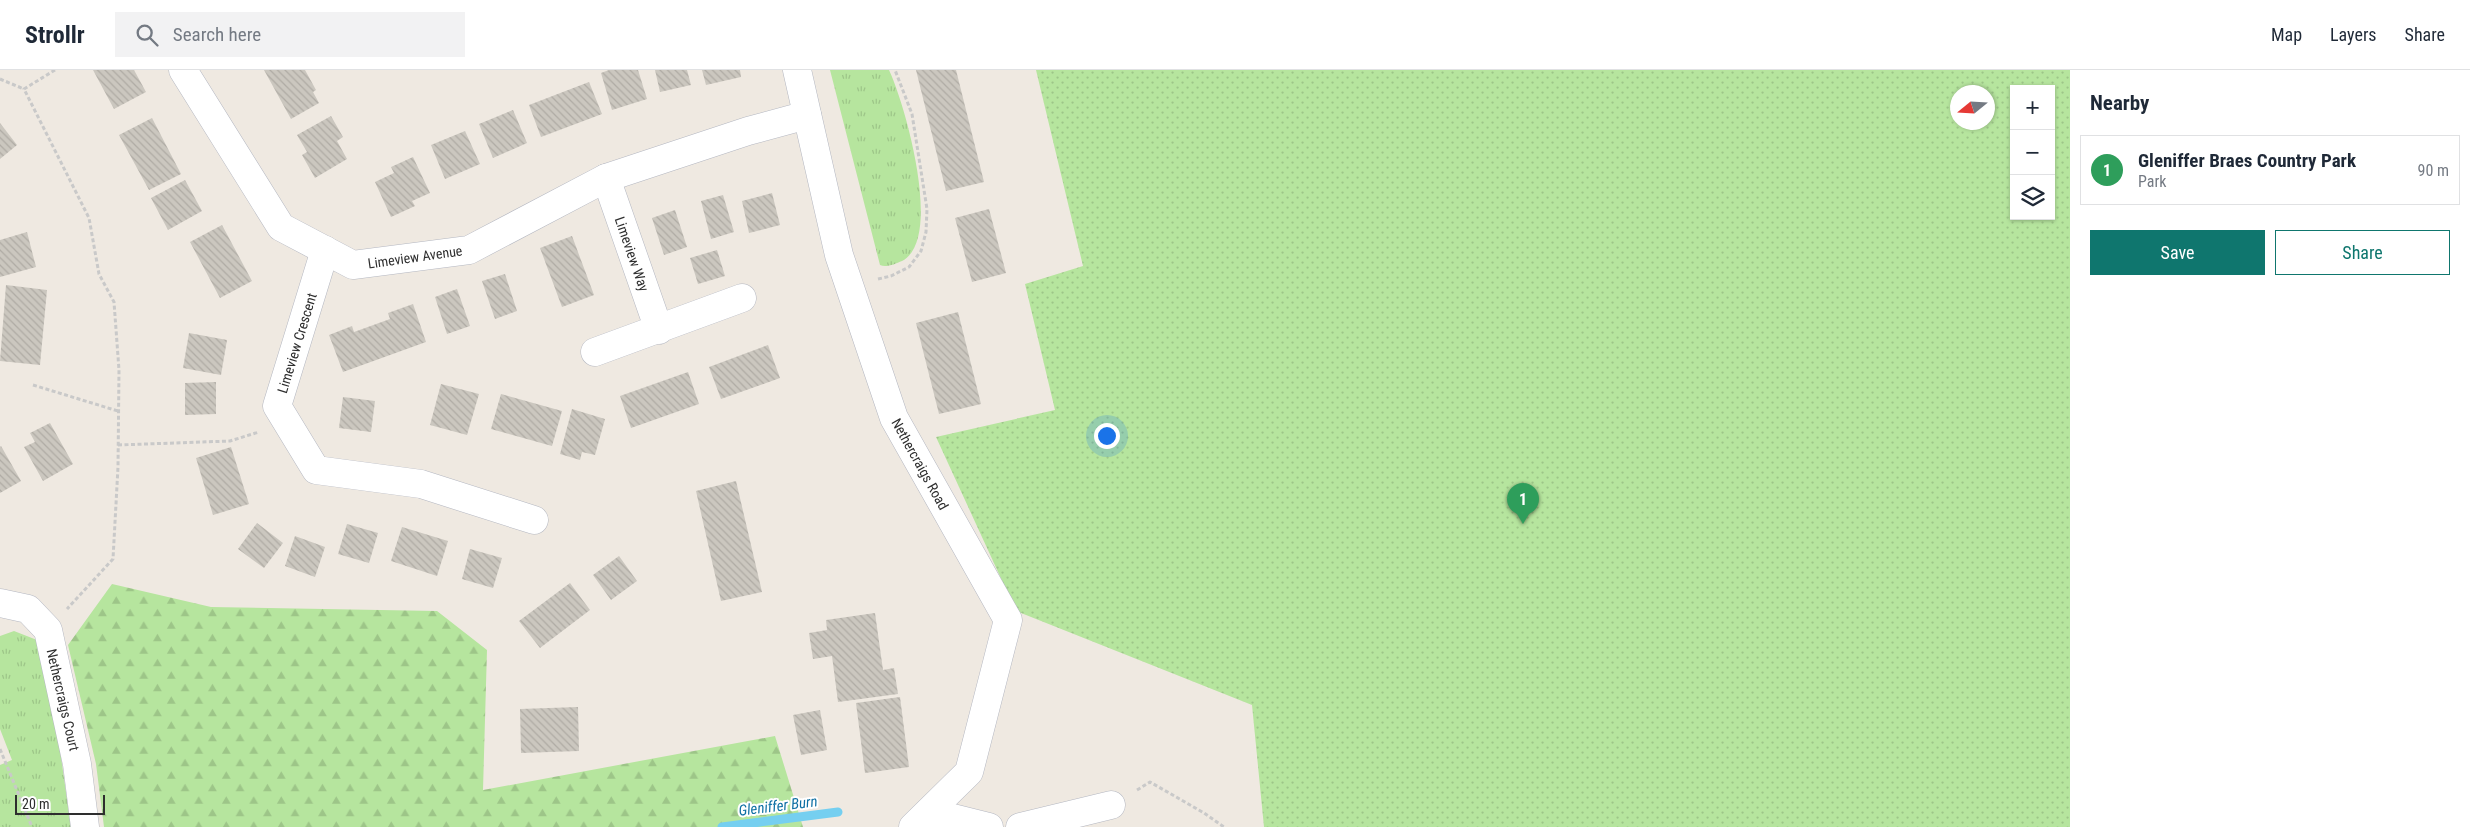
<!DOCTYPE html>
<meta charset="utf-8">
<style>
body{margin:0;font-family:"Roboto Condensed",sans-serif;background:#f2f2f3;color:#1f2937}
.controls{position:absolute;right:15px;top:15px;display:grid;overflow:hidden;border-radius:0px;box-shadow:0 1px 4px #0004}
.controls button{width:45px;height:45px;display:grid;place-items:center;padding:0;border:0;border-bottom:1px solid #e0e1e3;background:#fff;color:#1f2937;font:25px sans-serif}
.compass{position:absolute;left:1950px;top:15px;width:45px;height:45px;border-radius:50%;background:#fff;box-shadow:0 1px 4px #0004;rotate:252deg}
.scale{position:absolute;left:15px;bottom:12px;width:90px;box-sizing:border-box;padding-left:5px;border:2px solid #2e2e2e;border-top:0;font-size:14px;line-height:18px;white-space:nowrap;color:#2e2e2e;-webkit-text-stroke:4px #fff;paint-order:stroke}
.you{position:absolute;left:1106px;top:365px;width:18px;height:18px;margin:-12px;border:4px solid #fff;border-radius:50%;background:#1a73e8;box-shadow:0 0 0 8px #1a73e833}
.badge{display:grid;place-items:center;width:32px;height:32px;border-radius:50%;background:#0f766e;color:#fff;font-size:16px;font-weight:700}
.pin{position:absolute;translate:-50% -41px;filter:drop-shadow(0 1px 2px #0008)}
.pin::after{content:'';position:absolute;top:26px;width:18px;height:15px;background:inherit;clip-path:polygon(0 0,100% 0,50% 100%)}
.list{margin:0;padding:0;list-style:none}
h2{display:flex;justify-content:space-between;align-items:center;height:65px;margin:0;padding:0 20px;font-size:21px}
h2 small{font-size:16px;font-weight:400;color:#747a83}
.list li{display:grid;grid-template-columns:32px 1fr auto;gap:15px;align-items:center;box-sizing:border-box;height:70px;margin:0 10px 10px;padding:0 10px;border:1px solid #e0e1e3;border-radius:0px}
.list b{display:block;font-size:19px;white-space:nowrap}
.list p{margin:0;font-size:16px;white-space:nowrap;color:#747a83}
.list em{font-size:16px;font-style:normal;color:#747a83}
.actions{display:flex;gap:10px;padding:15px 20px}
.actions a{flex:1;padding:11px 0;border:1px solid #0f766e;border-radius:0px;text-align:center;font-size:18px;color:#0f766e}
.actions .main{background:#0f766e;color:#fff}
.icon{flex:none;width:28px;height:28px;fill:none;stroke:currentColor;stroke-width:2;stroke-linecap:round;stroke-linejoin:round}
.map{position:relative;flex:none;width:2070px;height:757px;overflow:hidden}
header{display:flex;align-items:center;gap:30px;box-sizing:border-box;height:70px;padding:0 25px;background:#fff;border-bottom:1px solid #e0e1e3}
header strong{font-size:24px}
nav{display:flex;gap:28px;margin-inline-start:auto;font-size:18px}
.search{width:350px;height:45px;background:#f2f2f3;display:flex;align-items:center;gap:12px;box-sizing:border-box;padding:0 18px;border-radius:0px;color:#747a83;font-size:19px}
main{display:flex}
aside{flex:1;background:#fff}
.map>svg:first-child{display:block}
.grass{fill:url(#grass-tufts)}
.forest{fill:url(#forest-firs)}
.park{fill:url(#park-dots);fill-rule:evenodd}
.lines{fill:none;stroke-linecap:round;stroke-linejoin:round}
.stream{stroke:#75cff0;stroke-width:9}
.building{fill:url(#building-back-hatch)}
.minor-casing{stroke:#b4b7c1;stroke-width:29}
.path{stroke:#c9c9c9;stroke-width:3;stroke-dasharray:4 2.5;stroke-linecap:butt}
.minor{stroke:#fff;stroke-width:28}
.labels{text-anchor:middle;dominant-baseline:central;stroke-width:4;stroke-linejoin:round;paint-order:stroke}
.street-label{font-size:14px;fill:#2e2e2e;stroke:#fff}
.water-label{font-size:15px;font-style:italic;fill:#0d6fa3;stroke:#fff}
</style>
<header>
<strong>Strollr</strong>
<div class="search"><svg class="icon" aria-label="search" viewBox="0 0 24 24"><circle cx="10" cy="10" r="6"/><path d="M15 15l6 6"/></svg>Search here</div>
<nav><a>Map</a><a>Layers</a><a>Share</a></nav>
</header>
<main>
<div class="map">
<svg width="2070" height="757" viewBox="0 0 2070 757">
<defs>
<pattern id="grass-tufts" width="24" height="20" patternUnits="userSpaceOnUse" patternTransform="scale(1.25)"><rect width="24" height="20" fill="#b6e59e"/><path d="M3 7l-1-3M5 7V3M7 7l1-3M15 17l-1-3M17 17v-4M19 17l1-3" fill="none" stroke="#9dc588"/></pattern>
<pattern id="forest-firs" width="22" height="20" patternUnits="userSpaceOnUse" patternTransform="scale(1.25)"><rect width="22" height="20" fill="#b6e59e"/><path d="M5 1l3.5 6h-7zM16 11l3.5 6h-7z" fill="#9dc588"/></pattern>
<pattern id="park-dots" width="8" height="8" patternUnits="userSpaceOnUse" patternTransform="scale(1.25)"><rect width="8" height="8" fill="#b6e59e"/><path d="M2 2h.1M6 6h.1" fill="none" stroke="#9dc588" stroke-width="1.8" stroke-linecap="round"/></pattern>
<pattern id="building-back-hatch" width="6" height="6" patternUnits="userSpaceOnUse" patternTransform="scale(1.25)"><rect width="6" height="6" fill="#cbc7bf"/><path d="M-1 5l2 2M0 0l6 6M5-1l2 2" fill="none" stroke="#afaba4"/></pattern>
</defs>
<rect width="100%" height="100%" fill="#efe9e1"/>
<!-- grass -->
<g class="grass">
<path d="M830,0h59c16,34 55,170 13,191 -7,3 -16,7 -22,4z"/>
<path d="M14,561l23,9 15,54 19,133h-71v-62l12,-5 -12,-31v-93z"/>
</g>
<!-- forest -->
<path class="forest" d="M112,514l99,23 226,4 50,39 -4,140 292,-54 28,91h-699l-8,-63 -28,-119z"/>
<!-- park -->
<path class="park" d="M1036,0h1034v757h-806l-12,-122 -236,-94 -80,-174 119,-27 -30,-126 58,-18zM2014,19h37v127h-37zM1958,22h30v30h-30z"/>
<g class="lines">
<!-- stream -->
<path class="stream" d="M722,757l116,-15"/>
</g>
<!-- building -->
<g class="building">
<path d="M93,0h41l12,22 -32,17z"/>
<path d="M264,0h41l11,20 -3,2 6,11 -28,16z"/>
<path d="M609,0h29l9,29 -35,11 -11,-37z"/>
<path d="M655,0h32l4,15 -31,7z"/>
<path d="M702,0h38l1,7 -35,8z"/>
<path d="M916,0h40l28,112 -38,9z"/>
<path d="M589,12l13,32 -61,23 -12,-32z"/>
<path d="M513,40l14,33 -34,15 -14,-34z"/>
<path d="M331,46l12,21 -6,4 10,18 -32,19 -13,-23 5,-3 -10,-17z"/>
<path d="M152,48l29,56 -32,16 -30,-55z"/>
<path d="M0,53l17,22 -17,14z"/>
<path d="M465,61l15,33 -35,15 -14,-34z"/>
<path d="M413,87l17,36 -18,8 3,5 -24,11 -16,-35 19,-9 -3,-6z"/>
<path d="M185,110l17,31 -34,19 -17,-32z"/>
<path d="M772,123l8,32 -31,8 -7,-32z"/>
<path d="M723,125l11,37 -23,7 -10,-38z"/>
<path d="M989,139l17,64 -34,9 -17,-64z"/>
<path d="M675,140l12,37 -23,8 -12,-37z"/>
<path d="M222,155l30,56 -32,17 -30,-56z"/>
<path d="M27,162l9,35 -36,10v-37z"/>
<path d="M572,166l22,59 -32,12 -22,-59z"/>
<path d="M717,180l8,26 -27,8 -8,-26z"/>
<path d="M505,204l12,37 -22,8 -13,-38z"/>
<path d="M6,215l41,5 -7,75 -40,-4z"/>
<path d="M457,219l13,37 -23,8 -12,-37z"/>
<path d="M413,234l13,38 -83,30 -14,-37 23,-9 2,6 36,-13 -2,-6z"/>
<path d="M958,242l23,92 -42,10 -23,-91z"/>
<path d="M189,263l38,7 -6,35 -38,-7z"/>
<path d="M768,275l12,33 -59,21 -12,-32z"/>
<path d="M688,302l11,32 -68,24 -11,-32z"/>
<path d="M216,312v32l-31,1v-32z"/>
<path d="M441,314l38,10 -12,41 -37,-10z"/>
<path d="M501,324l61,17 -10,35 -61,-17z"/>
<path d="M343,327l32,4 -4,31 -32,-4z"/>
<path d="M572,339l33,10 -10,36 -13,-3 -2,8 -20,-6z"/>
<path d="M50,353l23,41 -30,17 -19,-34 11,-5 -5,-9z"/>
<path d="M1,376l20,35 -21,12v-46z"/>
<path d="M231,377l18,57 -36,11 -17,-57z"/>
<path d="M736,411l26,111 -41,9 -25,-110z"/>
<path d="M257,453l26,20 -19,25 -26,-19z"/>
<path d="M347,454l31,9 -9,30 -31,-9z"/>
<path d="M402,457l46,14 -11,35 -46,-15z"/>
<path d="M295,466l30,11 -10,30 -30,-11z"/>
<path d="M470,479l32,9 -9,30 -31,-9z"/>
<path d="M619,486l18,25 -26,19 -18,-25z"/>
<path d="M570,513l20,27 -50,38 -21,-27z"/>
<path d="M875,543l8,57 11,-2 4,26 -60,8 -6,-46 -19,3 -4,-26 18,-3 -1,-10z"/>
<path d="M900,627l9,70 -44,6 -9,-70z"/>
<path d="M578,637l1,44 -58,2 -1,-44z"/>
<path d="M820,640l7,40 -26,5 -8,-40z"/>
</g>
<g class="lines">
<defs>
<g id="minor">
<path d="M183,0l98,157 72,38 116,-15 137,-72 142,-47 59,-16"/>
<path d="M797,0l42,185 55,163 114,202 -39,152 -56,55"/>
<path d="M606,108l53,152"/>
<path d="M325,180l-48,156 39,64 105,14 113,36"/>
<path d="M595,282l147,-54"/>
<path d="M0,533l28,6 20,21 29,134 8,63"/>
<path d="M929,742l60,15"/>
<path d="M1020,757l91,-22"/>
</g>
</defs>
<!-- minor casing -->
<use href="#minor" class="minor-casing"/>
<!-- path -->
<g class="path">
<path d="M55,0l-31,19 65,129 10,56 15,28 5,68 -1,97 -5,92 -46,50"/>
<path d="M0,9l24,10"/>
<path d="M878,209l13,-3 18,-9 12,-16 5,-19 1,-23 -15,-95 -17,-44"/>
<path d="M33,315l85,26"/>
<path d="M118,375l112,-4 29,-9"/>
<path d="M0,679l32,78"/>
<path d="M1137,720l13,-8 54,31 20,14"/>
</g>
<!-- minor -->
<use href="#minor" class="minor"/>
</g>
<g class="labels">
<!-- street labels -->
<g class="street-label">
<text transform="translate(632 184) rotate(71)">Limeview Way</text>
<text transform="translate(415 187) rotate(-8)">Limeview Avenue</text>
<text transform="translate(297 273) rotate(-73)">Limeview Crescent</text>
<text transform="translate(920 394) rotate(61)">Nethercraigs Road</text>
<text transform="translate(63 630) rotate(77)">Nethercraigs Court</text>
</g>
<!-- water labels -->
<g class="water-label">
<text transform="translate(778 736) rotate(-7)">Gleniffer Burn</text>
</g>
</g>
</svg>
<div class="controls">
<button>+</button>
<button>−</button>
<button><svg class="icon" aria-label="layers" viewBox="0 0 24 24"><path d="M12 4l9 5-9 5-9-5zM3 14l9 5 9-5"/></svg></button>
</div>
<svg class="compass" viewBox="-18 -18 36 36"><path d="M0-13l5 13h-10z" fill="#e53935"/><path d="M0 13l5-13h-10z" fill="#747a83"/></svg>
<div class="scale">20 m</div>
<div class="you"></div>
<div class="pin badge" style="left:1523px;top:454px;background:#2e9e5b">1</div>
</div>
<aside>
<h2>Nearby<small></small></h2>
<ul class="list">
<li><span class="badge" style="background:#2e9e5b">1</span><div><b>Gleniffer Braes Country Park</b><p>Park</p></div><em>90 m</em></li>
</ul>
<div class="actions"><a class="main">Save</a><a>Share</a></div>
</aside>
</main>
